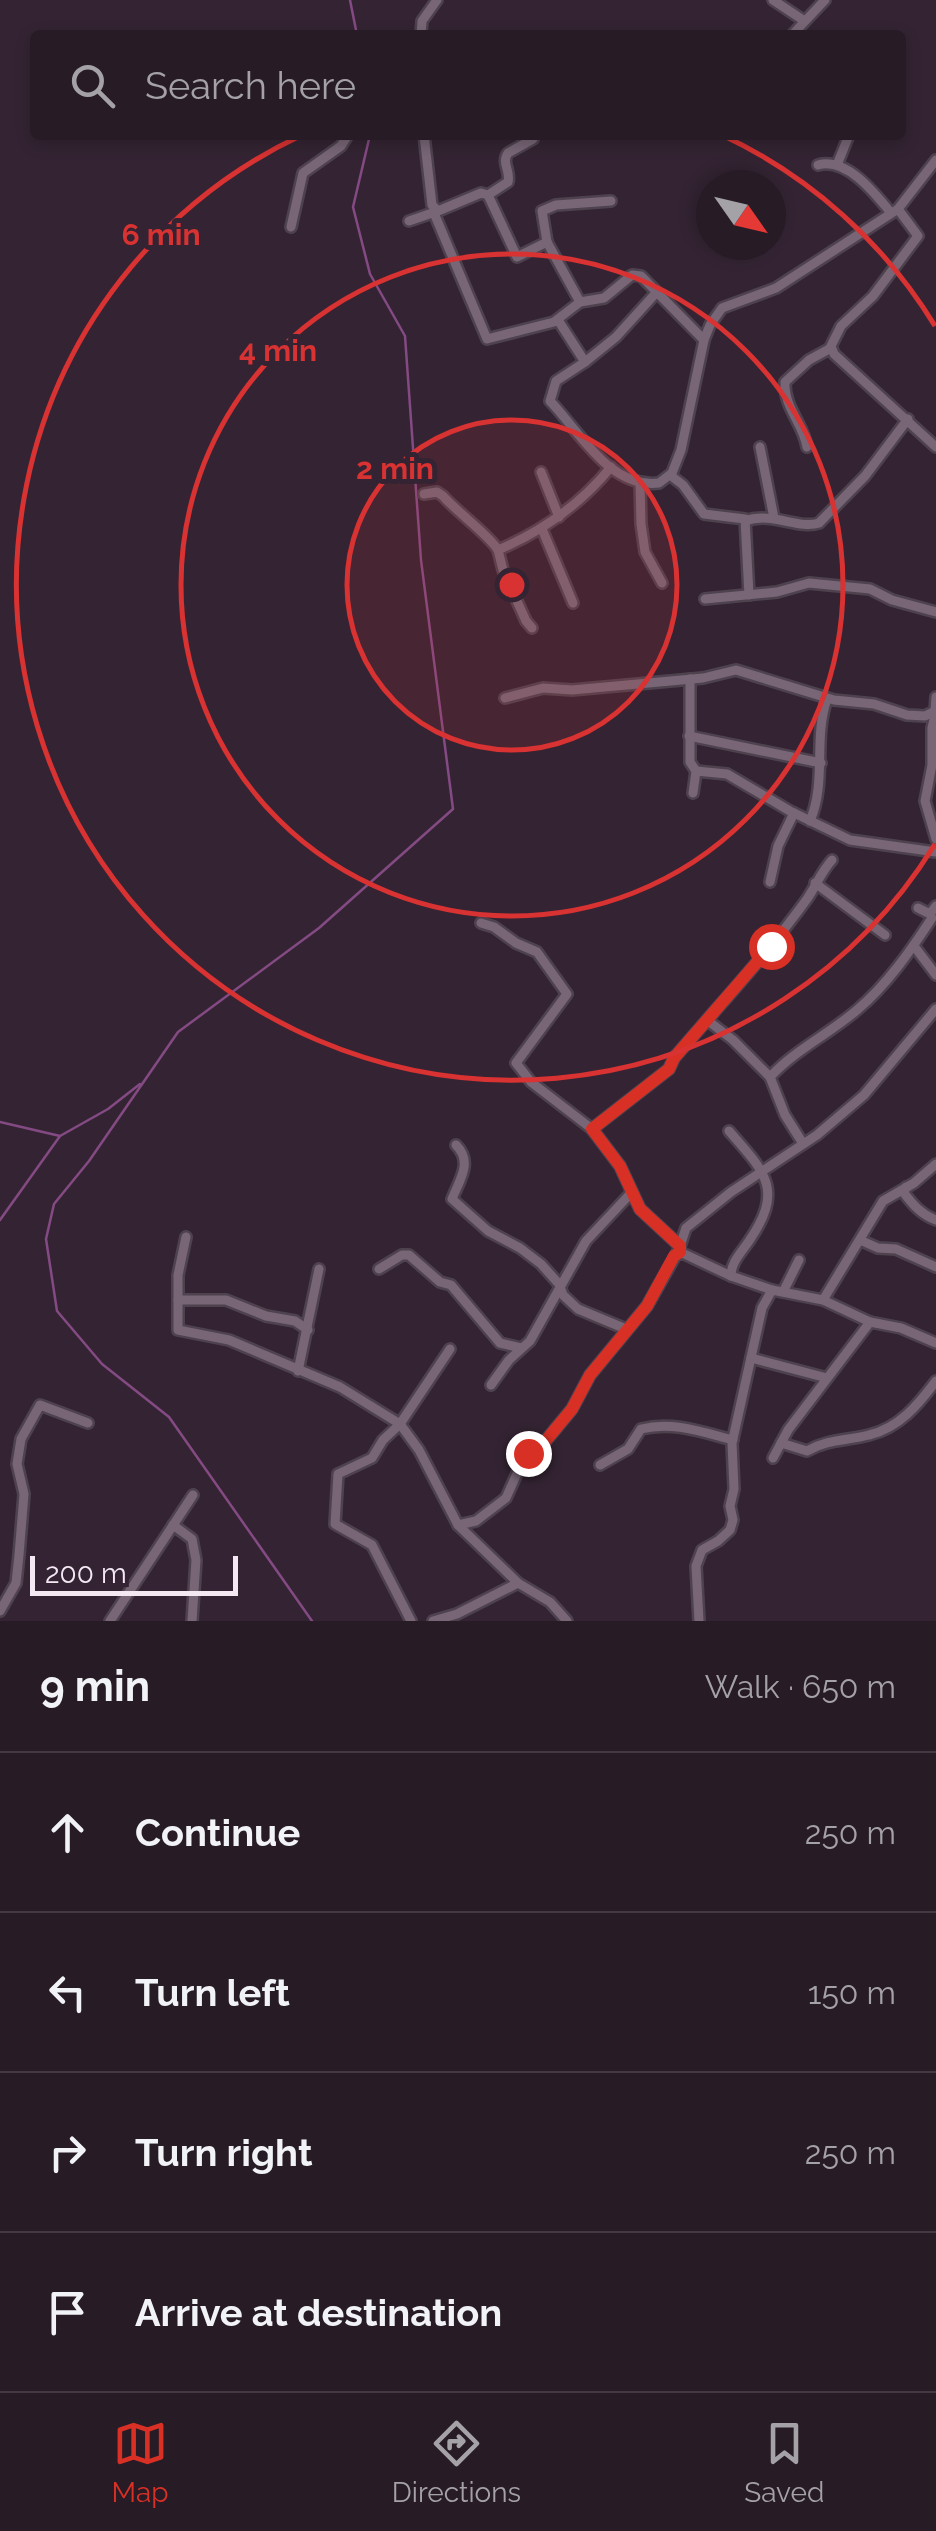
<!DOCTYPE html>
<meta charset="utf-8">
<style>
body{margin:0;font-family:Raleway,sans-serif;background:#2f242e;color:#f1f3f6}
.compass{position:absolute;left:696px;top:170px;width:90px;height:90px;border-radius:50%;background:#271b26;box-shadow:0 5px 15px #0003;rotate:124deg}
.scale{position:absolute;left:30px;bottom:25px;width:208px;box-sizing:border-box;padding-left:10px;border:5px solid #f4e9f3;border-top:0;font-size:28px;line-height:35px;white-space:nowrap;color:#f4e9f3;-webkit-text-stroke:8px #342433;paint-order:stroke}
.stop{position:absolute;width:30px;height:30px;margin:-22px;border:8px solid #d93025;border-radius:50%;background:#fff}
.stop.end{background:#d93025;border-color:#fff;box-shadow:0 2px 10px #0008}
.list{margin:0;padding:0;list-style:none}
h2{display:flex;justify-content:space-between;align-items:center;height:130px;margin:0;padding:0 40px;font-size:42px}
h2 small{font-size:32px;font-weight:400;color:#a4a1a7}
.list li{display:grid;grid-template-columns:65px 1fr auto;gap:30px;align-items:center;box-sizing:border-box;height:160px;padding:0 40px;border-top:2px solid #433943}
.list b{display:block;font-size:38px;white-space:nowrap}
.list em{font-size:32px;font-style:normal;color:#a4a1a7}
.icon{flex:none;width:55px;height:55px;fill:none;stroke:currentColor;stroke-width:2;stroke-linecap:round;stroke-linejoin:round}
.map{position:relative;flex:none;width:936px;height:1621px;overflow:hidden}
.search{position:absolute;background:#271b26;box-shadow:0 5px 15px #0003;left:30px;right:30px;top:30px;height:110px;display:flex;align-items:center;gap:25px;box-sizing:border-box;padding:0 35px;border-radius:10px;color:#a4a1a7;font-size:38px}
.sheet{height:770px;background:#271b26}
nav{display:flex;justify-content:space-around;align-items:center;box-sizing:border-box;height:140px;border-top:2px solid #433943;background:#271b26;font-size:28px;color:#a4a1a7}
nav a{display:grid;justify-items:center;gap:5px}
nav .on{color:#d93025}
.map>svg:first-child{display:block}
.lines{fill:none;stroke-linecap:round;stroke-linejoin:round}
.stream{stroke:#844a83;stroke-width:2.5}
.minor-casing{stroke:#4f424f;stroke-width:14}
.minor{stroke:#786677;stroke-width:9}
.route{stroke:#d93025;stroke-width:12}
.ring{fill:none;stroke:#d83232;stroke-width:5}
.centre{fill:#d83232;stroke:#342433;stroke-width:5}
.ring-label{font-size:30px;text-anchor:middle;font-weight:bold;fill:#d83232;stroke:#342433;stroke-width:10;stroke-linejoin:round;paint-order:stroke}
</style>
<div class="map">
<svg width="936" height="1621" viewBox="0 0 936 1621">
<rect width="100%" height="100%" fill="#342433"/>
<g class="lines">
<!-- stream -->
<g class="stream">
<path d="M350,0l7,35"/>
<path d="M0,1122l60,14"/>
<path d="M0,1220l60,-84 48,-27 32,-25"/>
<path d="M312,1621l-143,-204 -67,-53 -45,-53 -11,-72 8,-35 35,-43 89,-129 141,-104 134,-119 -32,-249 -16,-224 -35,-62 -17,-67 17,-72"/>
</g>
<defs>
<g id="minor">
<path d="M773,0l30,20"/>
<path d="M421,35l1,-14 15,-21"/>
<path d="M792,35l33,-35"/>
<path d="M424,135l8,70 6,6 43,-18 7,2 29,62 30,-15 33,60"/>
<path d="M818,165c28,-8 56,27 73,48"/>
<path d="M837,165l12,-30"/>
<path d="M488,195l20,-13c3,-11 -7,-19 0,-29l25,-14v-4"/>
<path d="M898,209l20,27 -45,60 -32,30 -10,20 3,8 102,93"/>
<path d="M434,213l53,126 67,-17 26,-20 24,-4 28,-23 9,1 63,64"/>
<path d="M409,221l26,-9"/>
<path d="M291,227l12,-54 38,-27 7,-11"/>
<path d="M547,242l-5,-31 14,-6 55,-4"/>
<path d="M558,320l27,42 -29,19 -6,20c30,31 60,88 109,82l13,-10 9,-23 23,-110 6,-15 12,-17 54,-20 122,-79 38,-49"/>
<path d="M585,362l31,-25 39,-43"/>
<path d="M760,447l14,71"/>
<path d="M807,447c-4,-24 -23,-39 -22,-65l24,-22 22,-12"/>
<path d="M541,472l18,45"/>
<path d="M670,475l13,10 21,29 41,5 4,76"/>
<path d="M640,483l1,41 4,28 17,31"/>
<path d="M424,494l13,-2 6,4c13,15 48,41 55,54"/>
<path d="M745,521c27,-10 54,9 74,2l46,-47 43,-57"/>
<path d="M542,529l31,74"/>
<path d="M705,599l72,-7 32,-9 61,6 22,11 44,12"/>
<path d="M532,628l-6,-7 -23,-51 -5,-20c45,-19 82,-45 113,-83"/>
<path d="M690,679v83l6,9"/>
<path d="M505,698l38,-10 29,2 131,-12 33,-8 98,30 40,4 33,11 18,1 10,-5 1,-14"/>
<path d="M936,711l-4,17v37l-7,36 11,38"/>
<path d="M689,736l132,27"/>
<path d="M693,793l3,-22 31,3 63,37 60,29 86,12"/>
<path d="M810,821c17,-40 3,-82 17,-122"/>
<path d="M832,860c-11,12 -16,26 -25,39 -31,43 -66,82 -100,121l26,20 37,37c25,-27 59,-43 87,-67 30,-25 54,-60 75,-92"/>
<path d="M770,882l8,-36 16,-33"/>
<path d="M815,883l70,52"/>
<path d="M918,908l12,6 6,-8"/>
<path d="M481,923l13,4 22,16 21,9 30,42 -51,69 15,19 61,47 28,37 20,43 40,37v6"/>
<path d="M914,946l22,29"/>
<path d="M770,1077l15,38 17,27"/>
<path d="M592,1129l77,-60 5,-11 33,-38"/>
<path d="M729,1131c37,42 55,59 20,110 -8,12 -18,21 -18,35"/>
<path d="M456,1145c17,17 4,34 -4,54l36,32 32,17 21,16 18,20 4,11 15,14 48,20"/>
<path d="M906,1187l-2,6c9,12 18,22 32,27"/>
<path d="M186,1237l-8,38v55l51,10 111,47 60,37 19,26 39,75 18,-4 30,-23 18,-40 19,-14 29,-35 18,-34 57,-69 31,-55 53,25 41,14 51,10 47,22 31,6 35,15"/>
<path d="M860,1240l18,8 18,1 40,18"/>
<path d="M680,1246l6,-18 45,-36 86,-57 47,-40 72,-86"/>
<path d="M379,1269l23,-14h7l31,27 11,3 49,58 21,5"/>
<path d="M784,1290l15,-30"/>
<path d="M178,1300h48l40,16 29,5 13,9"/>
<path d="M823,1300l60,-99 31,-18 22,-19"/>
<path d="M751,1358l76,20"/>
<path d="M298,1371l21,-102"/>
<path d="M491,1385l18,-25 21,-19 56,-100 46,-49"/>
<path d="M781,1443l26,8c21,-12 39,-10 62,-16 30,-7 49,-30 67,-54"/>
<path d="M773,1458l15,-28 82,-108"/>
<path d="M600,1465l28,-16 13,-20c32,-8 61,3 92,11"/>
<path d="M173,1525l19,14 4,21 -4,61"/>
<path d="M458,1525l60,58"/>
<path d="M0,1611l16,-28 3,-28 5,-61 -7,-30 4,-25 19,-34 48,18"/>
<path d="M110,1621l83,-126"/>
<path d="M411,1621l-39,-76 -37,-21 3,-50 34,-16 11,-18 17,-16 50,-75"/>
<path d="M433,1621l24,-7 61,-31 32,19 17,19"/>
<path d="M699,1621l-3,-55 6,-16 16,-9 12,-11 3,-10 -3,-14 4,-17 -2,-46 30,-135 10,-18"/>
</g>
</defs>
<!-- minor casing -->
<use href="#minor" class="minor-casing"/>
<!-- minor -->
<use href="#minor" class="minor"/>
</g>
<g class="lines">
<!-- route -->
<path class="route" d="M528,1453l15,-9 29,-35 18,-34 57,-69 27,-50 6,-4v-6l-40,-37 -20,-43 -28,-37 77,-60 5,-11 97,-112"/>
</g>
<!-- distance rings -->
<circle cx="512" cy="585" r="165" fill="#d83232" fill-opacity=".12"/>
<g class="ring">
<circle cx="512" cy="585" r="165"/>
<circle cx="512" cy="585" r="331"/>
<path d="M935 844A496 496 0 1 1 302 135M722 135A496 496 0 0 1 935 326"/>
</g>
<circle cx="512" cy="585" r="15" class="centre"/>
<g class="ring-label">
<text x="161" y="245">6 min</text>
<text x="278" y="361">4 min</text>
<text x="395" y="479">2 min</text>
</g>
</svg>
<svg class="compass" viewBox="-18 -18 36 36"><path d="M0-13l5 13h-10z" fill="#e53935"/><path d="M0 13l5-13h-10z" fill="#a4a1a7"/></svg>
<div class="scale">200 m</div>
<div class="stop" style="left:771px;top:946px"></div>
<div class="stop end" style="left:528px;top:1453px"></div>
<div class="search"><svg class="icon" aria-label="search" viewBox="0 0 24 24"><circle cx="10" cy="10" r="6"/><path d="M15 15l6 6"/></svg>Search here</div>
</div>
<section class="sheet">
<h2>9 min<small>Walk · 650 m</small></h2>
<ul class="list">
<li><svg class="icon" aria-label="ahead" viewBox="0 0 24 24"><path d="M12 20V5M6 11l6-6 6 6"/></svg><div><b>Continue</b></div><em>250 m</em></li>
<li><svg class="icon" aria-label="left" viewBox="0 0 24 24"><path d="M17 20v-9H6M10 6l-5 5 5 5"/></svg><div><b>Turn left</b></div><em>150 m</em></li>
<li><svg class="icon" aria-label="right" viewBox="0 0 24 24"><path d="M7 20v-9h11M14 6l5 5-5 5"/></svg><div><b>Turn right</b></div><em>250 m</em></li>
<li><svg class="icon" aria-label="arrive" viewBox="0 0 24 24"><path d="M6 21V4h12l-3 4 3 4H6"/></svg><div><b>Arrive at destination</b></div></li>
</ul>
</section>
<nav>
<a class="on"><svg class="icon" aria-label="map" viewBox="0 0 24 24"><path d="M3 6l6-2 6 2 6-2v14l-6 2-6-2-6 2zM9 4v14M15 6v14"/></svg>Map</a>
<a><svg class="icon" aria-label="directions" viewBox="0 0 24 24"><path d="M12 3l9 9-9 9-9-9zM9 14v-3h6M13 9l2 2-2 2"/></svg>Directions</a>
<a><svg class="icon" aria-label="saved" viewBox="0 0 24 24"><path d="M7 4h10v16l-5-4-5 4z"/></svg>Saved</a>
</nav>
